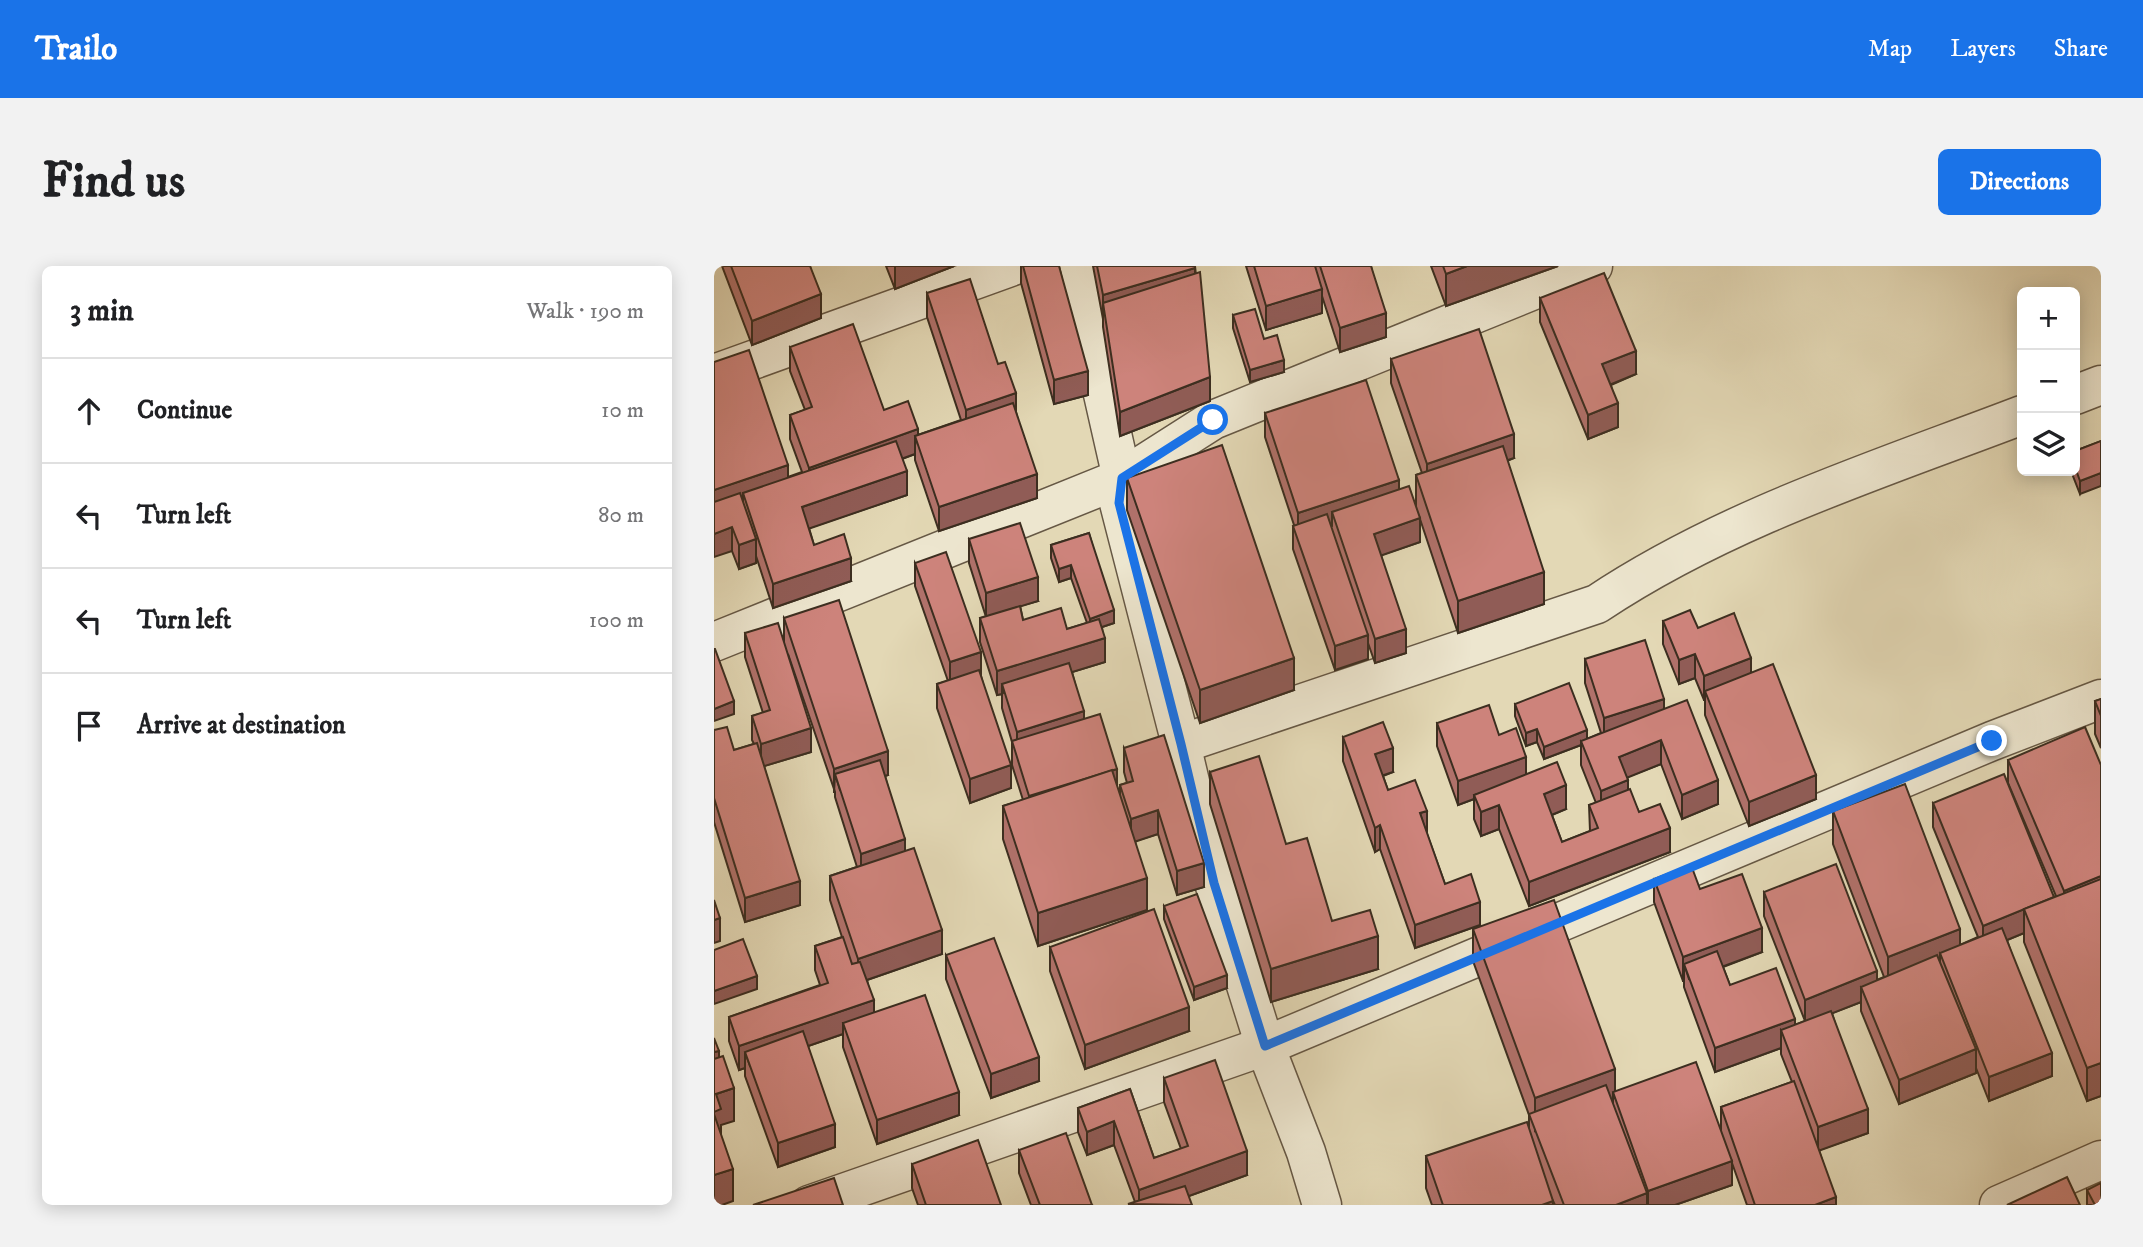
<!DOCTYPE html>
<meta charset="utf-8">
<style>
body{margin:0;font-family:"IM FELL DW Pica",serif;background:#f2f2f2;color:#202124}
.controls{position:absolute;right:21px;top:21px;display:grid;overflow:hidden;border-radius:10px;box-shadow:0 4px 18px #0003}
.controls button{width:63px;height:63px;display:grid;place-items:center;padding:0;border:0;border-bottom:2px solid #e0e0e0;background:#fff;color:#202124;font:35px sans-serif}
.stop{position:absolute;width:21px;height:21px;margin:-16px;border:5px solid #1a73e8;border-radius:50%;background:#fff}
.stop.end{background:#1a73e8;border-color:#fff;box-shadow:0 2px 7px #0008}
.list{margin:0;padding:0;list-style:none}
h2{display:flex;justify-content:space-between;align-items:center;height:91px;margin:0;padding:0 28px;font-size:30px}
h2 small{font-size:23px;font-weight:400;color:#757577}
.list li{display:grid;grid-template-columns:46px 1fr auto;gap:21px;align-items:center;box-sizing:border-box;height:105px;padding:0 28px;border-top:2px solid #e0e0e0}
.list b{display:block;font-size:26px;white-space:nowrap}
.list em{font-size:23px;font-style:normal;color:#757577}
.icon{flex:none;width:38px;height:38px;fill:none;stroke:currentColor;stroke-width:2;stroke-linecap:round;stroke-linejoin:round}
.map{position:relative;flex:none;width:1387px;height:939px;overflow:hidden;border-radius:10px}
header{display:flex;align-items:center;gap:42px;box-sizing:border-box;height:98px;padding:0 35px;background:#1a73e8;color:#fff}
header strong{font-size:33px}
nav{display:flex;gap:38px;margin-inline-start:auto;font-size:24px}
.intro{display:flex;align-items:center;justify-content:space-between;box-sizing:border-box;height:168px;padding:0 42px}
h1{margin:0;font-size:49px}
.button{padding:18px 32px;border-radius:10px;background:#1a73e8;color:#fff;font-size:24px;font-weight:700}
main{display:flex;gap:42px;padding:0 42px}
aside{flex:1;background:#fff;border-radius:10px;box-shadow:0 4px 18px #0003}
.map>svg:first-child{display:block}
.lines{fill:none;stroke-linecap:round;stroke-linejoin:round}
.minor-casing{stroke:#665845;stroke-width:41}
.minor{stroke:#ede6cf;stroke-width:38}
.wall{fill:#b0716a;stroke:#3c2e20;stroke-width:2}
.shaded-wall{fill:#905c56;stroke:#3c2e20;stroke-width:2}
.building{fill:#cd837b;stroke:#3c2e20;stroke-width:2}
.route{stroke:#1a73e8;stroke-width:9}
</style>
<header>
<strong>Trailo</strong>
<nav><a>Map</a><a>Layers</a><a>Share</a></nav>
</header>
<div class="intro"><h1>Find us</h1><a class="button">Directions</a></div>
<main>
<aside>
<h2>3 min<small>Walk · 190 m</small></h2>
<ul class="list">
<li><svg class="icon" aria-label="ahead" viewBox="0 0 24 24"><path d="M12 20V5M6 11l6-6 6 6"/></svg><div><b>Continue</b></div><em>10 m</em></li>
<li><svg class="icon" aria-label="left" viewBox="0 0 24 24"><path d="M17 20v-9H6M10 6l-5 5 5 5"/></svg><div><b>Turn left</b></div><em>80 m</em></li>
<li><svg class="icon" aria-label="left" viewBox="0 0 24 24"><path d="M17 20v-9H6M10 6l-5 5 5 5"/></svg><div><b>Turn left</b></div><em>100 m</em></li>
<li><svg class="icon" aria-label="arrive" viewBox="0 0 24 24"><path d="M6 21V4h12l-3 4 3 4H6"/></svg><div><b>Arrive at destination</b></div></li>
</ul>
</aside>
<div class="map">
<svg width="1387" height="939" viewBox="0 0 1387 939">
<rect width="100%" height="100%" fill="#e3d8b5"/>
<filter id="stains"><feTurbulence type="fractalNoise" baseFrequency=".00286" numOctaves="4"/><feColorMatrix values="0 0 0 0 .2 0 0 0 0 .09 0 0 0 0 .02 0 0 0 .5 -.17"/></filter>
<radialGradient id="worn" r=".72"><stop offset=".6" stop-color="#630" stop-opacity="0"/><stop offset="1" stop-color="#630" stop-opacity=".3"/></radialGradient>
<g class="lines">
<defs>
<g id="minor">
<path d="M360,0l48,212 -3,25 62,241 33,139 51,163 41,106 16,53"/>
<path d="M0,108l299,-108"/>
<path d="M1361,129l26,-10"/>
<path d="M0,376l408,-164 91,-58 380,-154"/>
<path d="M467,478l416,-140c129,-86 281,-134 425,-189"/>
<path d="M95,939l456,-159 727,-305 109,-42"/>
<path d="M1285,939l102,-45"/>
</g>
</defs>
<!-- minor casing -->
<use href="#minor" class="minor-casing"/>
<!-- minor -->
<use href="#minor" class="minor"/>
</g>
<!-- wall -->
<g class="wall">
<path d="M8,0h88l11,52 -69,27z"/>
<path d="M172,0h68l-59,23z"/>
<path d="M307,0h38l29,129 -34,9 -33,-121z"/>
<path d="M379,0h102l15,135 -90,35 -17,-109v-8z"/>
<path d="M532,0h125l15,71 -46,15 -18,-56v17l-56,17z"/>
<path d="M717,0h127l-112,40z"/>
<path d="M213,27l71,71 18,48 21,86 -98,33 -24,-71v-6l-13,5 5,36 -98,33 5,17 37,36 -78,27 -17,-52v7l-17,6 -7,-18 -18,-189 74,115 14,-5 -12,-33v-24l15,-5 -15,-39v-24l94,63 34,25 43,-15 -34,-103z"/>
<path d="M826,32l96,76 -25,11 7,42 -30,12 -48,-117z"/>
<path d="M519,49l31,24 20,33 -34,10 -17,-54z"/>
<path d="M677,93l123,99 -7,3 37,143 -86,29 -38,-114v23l-39,13 25,98 -31,10 -7,-20v16l-33,11 -42,-121v-23l1,-1 -29,-88v-24l134,76 17,18v-32l6,-2 -31,-90z"/>
<path d="M1387,175l-21,53 -9,-23h4v-20z"/>
<path d="M413,212l167,212 -94,33 -73,-213z"/>
<path d="M375,267l25,90 -12,4 3,35 -33,10 12,47 33,68 3,9v-11l7,-2 -3,-11v-24l80,139 -27,8 -19,-61 -23,7 12,69 -109,36 -35,-107v-33l20,-6 -11,-35v-23l-10,-34v-14l-5,1 -17,-53v-24l6,-1 -17,-54v-24l69,62 -18,5 3,14 44,9 20,-6 -16,-45 -12,4 -8,-24v-13z"/>
<path d="M201,297l66,113 30,112 -41,15 -33,-95v-24l11,-3 -33,-95z"/>
<path d="M70,352l104,157 -3,1 20,75 37,103 -75,26 7,33 85,102 -82,29 -34,-97v-13l-35,12 27,101 -57,20 -33,-91v-8l-6,2 -10,-29v-24l91,-32 -5,-15v-24l27,-9 -12,-37v-24l27,-9 -22,-70v-5l-47,-138 23,98 -47,14 36,139 -55,17 -31,-100v-92l20,20 20,-6 -2,-4v-24l11,-3 -18,-56v-24l39,8z"/>
<path d="M949,355l35,7 53,45 65,126 -67,27 -44,-111v-15h-1l-9,-22 -16,6 -16,-40z"/>
<path d="M871,393l79,50 54,95 -36,15 -21,-55 -34,13 1,13 11,22 31,40 -141,54 -30,-77 -18,7 -7,-17v-20l-16,6 -21,-59v-23l62,12 27,40 40,34 -14,6 10,27 28,-11 -1,-26 7,-2 -15,-38v-20l-37,14 -7,-17 -11,4 -11,-30v-12l72,35 14,-6 -16,-50z"/>
<path d="M1387,433v49l-6,-14v-33z"/>
<path d="M629,471l50,35 -10,4 5,14 39,44 18,50 35,41 -65,23 -35,-99 -5,3 -32,-91z"/>
<path d="M1294,494l93,5v331l-14,5 -63,-159v-9l-17,7 45,136 -63,25 -13,-33v5l-77,31 -38,-93v-9l-29,11 36,120 -49,17 17,55h-89l-15,-42v22l-57,20h-120l-2,-4v4h-121l-6,-17v-32l103,-27v-14l-56,-154v-32l142,163 106,38v-23l71,-25 -11,-28v-6l-66,24 -31,-85v-6h-1l-29,-79v-23l46,10 62,63 -39,15 7,18 65,40 10,-4 -41,-105v-24l113,88 7,-3 -51,-133v-33l127,134 18,-8 -45,-110v-24l121,94 2,-1 -48,-113z"/>
<path d="M496,506l76,72 46,77 46,48 -107,33 -61,-198z"/>
<path d="M450,640l63,82 -33,12 -30,-81z"/>
<path d="M336,681l139,84 -104,38 -35,-98z"/>
<path d="M232,689l93,126 -48,17 -45,-119z"/>
<path d="M450,812l83,97 -58,21 -54,6 -21,-57 -27,10 -9,-23v-24l52,-19 24,69 27,-9 -17,-47z"/>
<path d="M305,884l73,55h-61l-12,-32z"/>
<path d="M198,898l89,41h-83l-6,-17z"/>
<path d="M1373,924l14,15h-14z"/>
</g>
<!-- shaded-wall -->
<g class="shaded-wall">
<path d="M181,0h59l-59,23z"/>
<path d="M753,0h91l-112,40v-32z"/>
<path d="M481,2v24l-92,11v16v-24z"/>
<path d="M608,23v24l-56,17v-24z"/>
<path d="M107,28v24l-69,27v-24z"/>
<path d="M672,47v24l-46,15v-24z"/>
<path d="M922,85v23l-34,14v-24z"/>
<path d="M570,94v12l-34,10v-12z"/>
<path d="M374,105v24l-34,9v-24z"/>
<path d="M496,111v24l-90,35v-24z"/>
<path d="M302,127v24l-50,17v-24z"/>
<path d="M904,137v24l-30,12v-24z"/>
<path d="M204,163v16l-3,-9v18l-106,38v-24z"/>
<path d="M800,168v24l-87,30v-24z"/>
<path d="M74,199v32l-45,-4v20l-29,9v-32z"/>
<path d="M193,205v24l-105,36v-24z"/>
<path d="M1387,207v13l-21,8v-13z"/>
<path d="M323,208v24l-98,33v-24z"/>
<path d="M685,214v24l-67,8v14l-34,11v-24z"/>
<path d="M706,252v24l-46,16v-24z"/>
<path d="M18,261v24l-18,6v-23z"/>
<path d="M42,273v24l-17,6v-24z"/>
<path d="M137,292v23l-78,27v-24z"/>
<path d="M357,299v13l-12,4v-13z"/>
<path d="M830,306v32l-86,29v-32z"/>
<path d="M324,311v24l-52,16v-24z"/>
<path d="M400,344v13l-24,8v-12z"/>
<path d="M692,363v24l-31,10v-24z"/>
<path d="M654,369v24l-33,11v-24z"/>
<path d="M391,372v24l-101,31 -2,-9v10l-5,1v-24z"/>
<path d="M267,386v24l-31,10v-24z"/>
<path d="M981,388v24l-16,6v-24z"/>
<path d="M580,392v32l-94,33v-33z"/>
<path d="M1037,392v24l-46,9v9h-1v-24z"/>
<path d="M950,433v23l-60,20v-24z"/>
<path d="M20,435v13l-20,7v-12z"/>
<path d="M370,445v24l-67,21v-24z"/>
<path d="M97,462v24l-50,15v-23z"/>
<path d="M823,463v13l-11,4v-13z"/>
<path d="M873,464v13l-6,-2v4l-37,14v-12z"/>
<path d="M947,474v24l-42,17v-24z"/>
<path d="M679,482v24l-18,6v-24z"/>
<path d="M174,485v24l-48,15 -5,-16 -1,19v-24z"/>
<path d="M812,491v24l-52,14v4l-16,6v-24z"/>
<path d="M297,499v23l-41,15v-24z"/>
<path d="M403,503v24l-88,27v-24z"/>
<path d="M1102,509v24l-67,27v-24z"/>
<path d="M914,514v24l-27,11v-24z"/>
<path d="M1004,514v24l-36,15v-24z"/>
<path d="M852,519v24l-22,9v-24z"/>
<path d="M785,539v24l-18,7v-24z"/>
<path d="M444,544v24l-27,9v-24z"/>
<path d="M713,545v24l-7,-22z"/>
<path d="M666,559v24l-5,3v-24z"/>
<path d="M956,562v24l-141,54v-24z"/>
<path d="M191,573v24l-44,15v-24z"/>
<path d="M490,597v24l-27,8v-24z"/>
<path d="M1387,610v24l-37,15v-24z"/>
<path d="M433,612v32l-109,36v-33z"/>
<path d="M86,615v24l-55,17v-24z"/>
<path d="M766,636v23l-65,23v-23z"/>
<path d="M1310,643v24l-41,17v-24z"/>
<path d="M6,652v23l-6,2v-23z"/>
<path d="M1048,662v24l-73,27 -5,-15v17h-1v-24z"/>
<path d="M1246,663v32l-20,-8v16l-52,20v-32z"/>
<path d="M228,664v24l-84,29v-24z"/>
<path d="M664,670v33l-107,33v-33z"/>
<path d="M1163,705v24l-16,-8v15l-56,22v-24z"/>
<path d="M513,709v13l-33,12v-13z"/>
<path d="M43,710v13l-43,15v-13z"/>
<path d="M160,734v24l-31,-1v11l-93,32 -5,-14v16l-6,2v-24z"/>
<path d="M475,741v24l-104,38v-24z"/>
<path d="M1081,753v24l-14,-13v18l-66,24v-24z"/>
<path d="M1262,783v24l-77,31v-24z"/>
<path d="M5,785v32l-5,2v-33z"/>
<path d="M1338,787v23l-63,25v-24z"/>
<path d="M325,791v24l-48,17v-24z"/>
<path d="M1387,797v33l-14,5v-33z"/>
<path d="M901,803v30l-2,-7v11l-78,28v-33z"/>
<path d="M20,822v33l-13,4v17l-7,2v-32l2,-18z"/>
<path d="M245,826v23l-82,29v-24z"/>
<path d="M1154,843v24l-50,18v-24z"/>
<path d="M400,855v24l-27,10v-23z"/>
<path d="M121,858v23l-57,20v-24z"/>
<path d="M533,885v24l-83,30h-25v-15z"/>
<path d="M1018,895v24l-57,20h-27v-14z"/>
<path d="M19,903v32l-11,4h-8v-30z"/>
<path d="M933,927v12h-31z"/>
<path d="M1122,931v8h-21z"/>
<path d="M839,935v4h-11z"/>
</g>
<!-- building -->
<g class="building">
<path d="M17,0h79l11,28 -69,27z"/>
<path d="M309,0h36l29,105 -34,9z"/>
<path d="M383,0h98v2l-92,27z"/>
<path d="M540,0h61l7,23 -56,17z"/>
<path d="M606,0h51l15,47 -46,15z"/>
<path d="M729,0h24l-21,8z"/>
<path d="M486,6l10,105 -90,35 -17,-109z"/>
<path d="M890,7l32,78 -34,13 16,39 -30,12 -48,-117z"/>
<path d="M256,13l28,85 7,-2 11,31 -50,17 -39,-117z"/>
<path d="M541,43l9,30 13,-4 7,25 -34,10 -17,-55z"/>
<path d="M139,58l31,86 24,-9 10,28 -109,39 -19,-53 22,-8 -22,-60z"/>
<path d="M765,63l35,105 -87,30 -36,-105z"/>
<path d="M35,84l39,115 -74,25v-128z"/>
<path d="M652,114l33,100 -101,33 -33,-100z"/>
<path d="M299,137l24,71 -98,33 -24,-71z"/>
<path d="M182,175l11,30 -105,36 12,38 30,-11 7,24 -78,26 -30,-91z"/>
<path d="M1387,175v32l-21,8 -5,-14v-16z"/>
<path d="M508,179l72,213 -94,32 -73,-212z"/>
<path d="M789,180l41,126 -86,29 -42,-126z"/>
<path d="M695,220l11,32 -46,16 32,95 -31,10 -43,-127z"/>
<path d="M26,227l16,46 -17,6 -7,-18 -18,7v-32z"/>
<path d="M613,248l41,121 -33,11 -42,-120z"/>
<path d="M306,257l18,54 -52,16 -17,-54z"/>
<path d="M375,267l25,77 -24,9 -19,-54 -12,4 -8,-24z"/>
<path d="M232,286l35,100 -31,10 -35,-99z"/>
<path d="M125,334l49,151 -54,18 -50,-151z"/>
<path d="M306,340l3,14 38,-12 6,21 32,-10 6,19 -108,33 -17,-53z"/>
<path d="M976,344l8,18 36,-15 17,45 -47,18 -9,-22 -16,6 -16,-39z"/>
<path d="M64,357l33,105 -50,16 -9,-28 18,-6 -25,-77z"/>
<path d="M931,374l19,59 -60,19 -19,-59z"/>
<path d="M0,383h1l19,52 -20,8z"/>
<path d="M355,397l15,48 -67,21 -15,-48z"/>
<path d="M1059,398l43,111 -67,27 -44,-111z"/>
<path d="M265,404l32,95 -41,14 -33,-95z"/>
<path d="M855,417l18,47 -43,17 -7,-18 -11,4 -11,-29z"/>
<path d="M1387,433v17l-6,-15z"/>
<path d="M973,434l31,80 -36,15 -21,-55 -42,17 9,23 -27,11 -20,-50z"/>
<path d="M775,439l10,30 17,-7 10,29 -68,24 -21,-58z"/>
<path d="M386,448l17,55 -88,27 -17,-55z"/>
<path d="M669,456l10,26 -18,6 13,36 27,-10 12,31 -7,2 25,71 26,-10 9,28 -65,23 -35,-100 -5,3 -32,-91z"/>
<path d="M13,461l7,23 23,-7 43,138 -55,17 -31,-100v-68z"/>
<path d="M1371,461l16,38v111l-37,15 -56,-131z"/>
<path d="M450,469l40,128 -27,8 -19,-61 -27,9 -11,-34 13,-4 -9,-33z"/>
<path d="M545,490l27,88 21,-6 25,83 38,-11 8,26 -107,33 -61,-197z"/>
<path d="M166,494l25,79 -44,15 -26,-80z"/>
<path d="M843,496l9,23 -22,9 18,48 36,-14 -9,-23 41,-16 9,23 21,-8 10,24 -141,54 -30,-77 -18,7 -7,-17z"/>
<path d="M398,504l35,108 -109,35 -35,-107z"/>
<path d="M1290,508l50,123 -71,29 -50,-123z"/>
<path d="M1191,518l55,145 -72,28 -55,-146z"/>
<path d="M200,582l28,82 -84,29 -28,-83z"/>
<path d="M1122,598l41,107 -72,29 -41,-108z"/>
<path d="M977,599l9,24 42,-15 20,54 -79,29 -29,-78z"/>
<path d="M1387,613v184l-14,5 -63,-159z"/>
<path d="M483,628l30,81 -33,12 -30,-81z"/>
<path d="M0,634l6,18 -6,2z"/>
<path d="M840,634l61,169 -80,29 -62,-169z"/>
<path d="M440,643l35,98 -104,38 -35,-98z"/>
<path d="M1288,662l50,125 -63,24 -49,-124z"/>
<path d="M129,671l9,27 8,-2 14,38 -135,46 -10,-29 99,-34 -13,-37z"/>
<path d="M280,672l45,119 -48,17 -45,-119z"/>
<path d="M29,673l14,37 -43,15v-41z"/>
<path d="M1003,685l13,34 46,-17 19,51 -80,29 -31,-84z"/>
<path d="M1223,689l39,94 -77,31 -38,-93z"/>
<path d="M211,729l34,97 -82,28 -34,-97z"/>
<path d="M1117,745l37,98 -50,18 -37,-97z"/>
<path d="M89,765l32,93 -57,19 -33,-91z"/>
<path d="M0,772l5,13 -5,1z"/>
<path d="M9,790l11,32 -18,6 5,15 -7,3v-53z"/>
<path d="M501,794l32,91 -108,39 -25,-69 -27,11 -9,-24 52,-19 24,69 34,-12 -24,-68z"/>
<path d="M982,796l36,99 -84,30 -35,-99z"/>
<path d="M1080,815l42,116 -21,8h-60l-34,-98z"/>
<path d="M892,819l41,108 -31,12h-52l-35,-91z"/>
<path d="M0,848l19,55 -19,6z"/>
<path d="M813,856l26,79 -11,4h-99l-17,-49z"/>
<path d="M352,867l26,72h-52l-21,-55z"/>
<path d="M264,874l23,65h-75l-14,-41z"/>
<path d="M1353,911l13,28h-73z"/>
<path d="M120,912l9,27h-90z"/>
<path d="M1387,917v22h-6l-8,-15z"/>
<path d="M471,920l7,19 -64,-1z"/>
</g>
<g class="lines">
<!-- route -->
<path class="route" d="M499,154l-91,58 -3,25 62,241 33,139 51,163 727,-305"/>
</g>
<rect width="100%" height="100%" filter="url(#stains)"/>
<rect width="100%" height="100%" fill="url(#worn)"/>
</svg>
<div class="controls">
<button>+</button>
<button>−</button>
<button><svg class="icon" aria-label="layers" viewBox="0 0 24 24"><path d="M12 4l9 5-9 5-9-5zM3 14l9 5 9-5"/></svg></button>
</div>
<div class="stop" style="left:499px;top:154px"></div>
<div class="stop end" style="left:1278px;top:475px"></div>
</div>
</main>
